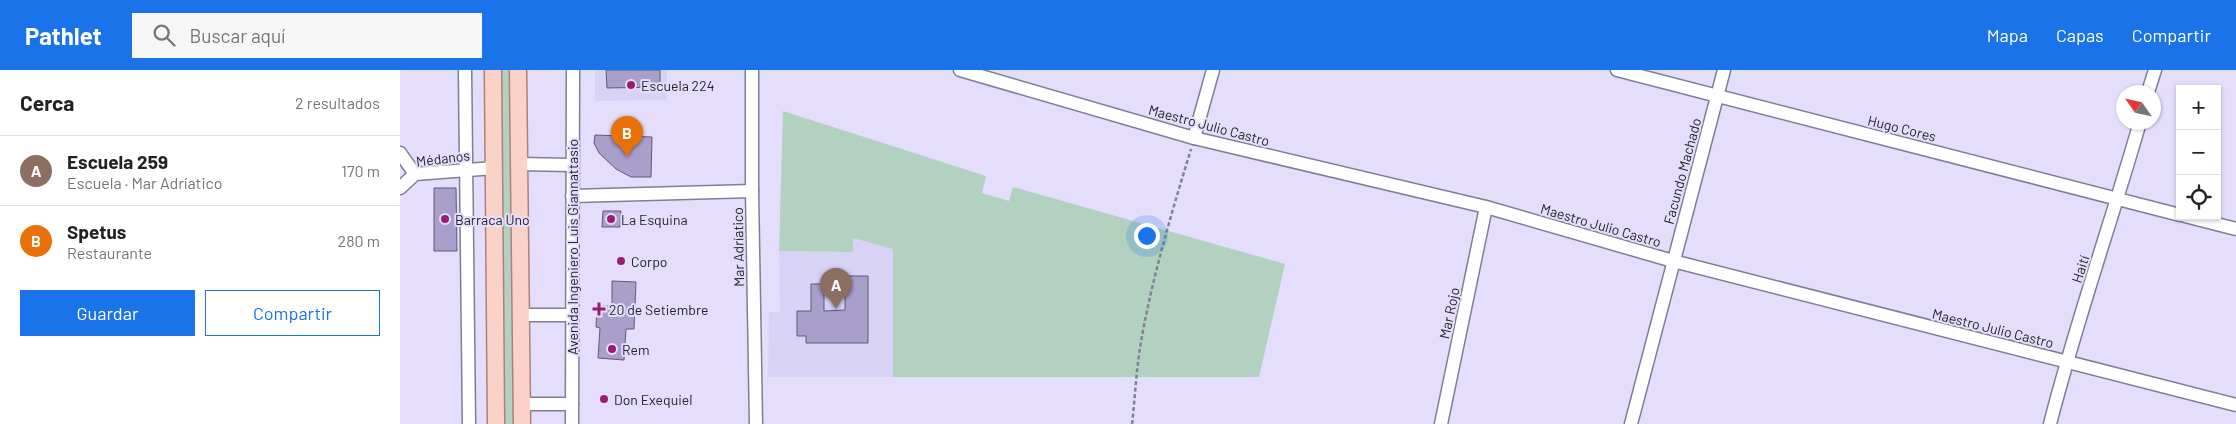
<!DOCTYPE html>
<html lang="es">
<meta charset="utf-8">
<style>
body{margin:0;font-family:Barlow,sans-serif;background:#f6f6f6;color:#222}
.controls{position:absolute;right:15px;top:15px;display:grid;overflow:hidden;border-radius:0px;box-shadow:0 1px 4px #0004}
.controls button{width:45px;height:45px;display:grid;place-items:center;padding:0;border:0;border-bottom:1px solid #e0e0e0;background:#fff;color:#222;font:25px sans-serif}
.compass{position:absolute;left:1716px;top:15px;width:45px;height:45px;border-radius:50%;background:#fff;box-shadow:0 1px 4px #0004;rotate:304deg}
.you{position:absolute;left:746px;top:165px;width:18px;height:18px;margin:-12px;border:4px solid #fff;border-radius:50%;background:#1a73e8;box-shadow:0 0 0 8px #1a73e833}
.badge{display:grid;place-items:center;width:32px;height:32px;border-radius:50%;background:#1a73e8;color:#fff;font-size:16px;font-weight:700}
.pin{position:absolute;translate:-50% -41px;filter:drop-shadow(0 1px 2px #0008)}
.pin::after{content:'';position:absolute;top:26px;width:18px;height:15px;background:inherit;clip-path:polygon(0 0,100% 0,50% 100%)}
.list{margin:0;padding:0;list-style:none}
h2{display:flex;justify-content:space-between;align-items:center;height:65px;margin:0;padding:0 20px;font-size:21px}
h2 small{font-size:16px;font-weight:400;color:#767676}
.list li{display:grid;grid-template-columns:32px 1fr auto;gap:15px;align-items:center;box-sizing:border-box;height:70px;padding:0 20px;border-top:1px solid #e0e0e0}
.list b{display:block;font-size:19px;white-space:nowrap}
.list p{margin:0;font-size:16px;white-space:nowrap;color:#767676}
.list em{font-size:16px;font-style:normal;color:#767676}
.actions{display:flex;gap:10px;padding:15px 20px}
.actions a{flex:1;padding:11px 0;border:1px solid #1a73e8;border-radius:0px;text-align:center;font-size:18px;color:#1a73e8}
.actions .main{background:#1a73e8;color:#fff}
.icon{flex:none;width:28px;height:28px;fill:none;stroke:currentColor;stroke-width:2;stroke-linecap:round;stroke-linejoin:round}
.map{position:relative;flex:none;width:1836px;height:354px;overflow:hidden}
header{display:flex;align-items:center;gap:30px;box-sizing:border-box;height:70px;padding:0 25px;background:#1a73e8;color:#fff}
header strong{font-size:24px}
nav{display:flex;gap:28px;margin-inline-start:auto;font-size:18px}
.search{width:350px;height:45px;background:#f6f6f6;display:flex;align-items:center;gap:12px;box-sizing:border-box;padding:0 18px;border-radius:0px;color:#767676;font-size:19px}
main{display:flex}
aside{flex:1;background:#fff}
.map>svg:first-child{display:block}
.built{fill:#d9d2f7}
.green{fill:#b3d1c0}
.building{fill:#a89fcb;stroke:#605b75}
.lines{fill:none;stroke-linecap:round;stroke-linejoin:round}
.minor-casing{stroke:#817c97;stroke-width:15}
.major-casing{stroke:#ad817a;stroke-width:19}
.path{stroke:#848094;stroke-width:2.5;stroke-dasharray:4 2.5;stroke-linecap:butt}
.minor{stroke:#fff;stroke-width:12}
.major{stroke:#fad2c8;stroke-width:16}
.poi-dot{fill:#9c1c71;stroke:#e4defc;stroke-width:2}
.labels{text-anchor:middle;dominant-baseline:central;stroke-width:4;stroke-linejoin:round;paint-order:stroke}
.poi-label{font-size:14px;fill:#25222d;stroke:#e4defc;text-anchor:start}
.street-label{font-size:14px;fill:#25222d;stroke:#e4defc}
</style>
<header>
<strong>Pathlet</strong>
<div class="search"><svg class="icon" aria-label="search" viewBox="0 0 24 24"><circle cx="10" cy="10" r="6"/><path d="M15 15l6 6"/></svg>Buscar aquí</div>
<nav><a>Mapa</a><a>Capas</a><a>Compartir</a></nav>
</header>
<main>
<aside>
<h2>Cerca<small>2 resultados</small></h2>
<ul class="list">
<li><span class="badge" style="background:#8d6e63">A</span><div><b>Escuela 259</b><p>Escuela · Mar Adríatico</p></div><em>170 m</em></li>
<li><span class="badge" style="background:#e8710a">B</span><div><b>Spetus</b><p>Restaurante</p></div><em>280 m</em></li>
</ul>
<div class="actions"><a class="main">Guardar</a><a>Compartir</a></div>
</aside>
<div class="map">
<svg width="1836" height="354" viewBox="0 0 1836 354">
<rect width="100%" height="100%" fill="#e4defc"/>
<!-- built -->
<g class="built">
<path d="M195,0h72v30l-72,1z"/>
<path d="M453,168l40,10v129h-125l1,-65h11l-1,-61 73,1z"/>
</g>
<!-- green -->
<g class="green">
<path d="M100,0h12l3,354h-13z"/>
<path d="M383,41l203,65 -4,17 27,8 4,-14 272,77 -26,113h-366v-128l-40,-11v14l-74,-1z"/>
</g>
<!-- building -->
<g class="building">
<path d="M206,0h54v17l-53,1z"/>
<path d="M195,65l57,2 -1,40h-20l-15,-8 -17,-16 -5,-10z"/>
<path d="M34,118h22l1,63h-23z"/>
<path d="M203,141h18l-1,16h-18z"/>
<path d="M445,206h23v67h-62v-7h-9v-25h14v-27h13v27l21,-1z"/>
<path d="M212,211l24,1 -2,47h-8l-2,31 -26,-2 2,-30 -4,-1 1,-21h15z"/>
</g>
<g class="lines">
<defs>
<g id="minor">
<path d="M65,0l4,354"/>
<path d="M352,0v121l4,233"/>
<path d="M560,0l234,68 292,69 187,54 563,144"/>
<path d="M1217,0l563,145"/>
<path d="M1748,22l7,-22"/>
<path d="M794,68l19,-68"/>
<path d="M0,83l15,21"/>
<path d="M119,94l53,1"/>
<path d="M0,118l15,-14 79,-6"/>
<path d="M172,126l180,-5"/>
<path d="M1785,146l51,13"/>
<path d="M121,245h51"/>
<path d="M122,334h50"/>
<path d="M172,354l1,-354"/>
<path d="M1041,354l45,-217"/>
<path d="M1231,354l93,-354"/>
<path d="M1650,354c26,-102 61,-201 90,-302"/>
</g>
<g id="major">
<path d="M93,0l3,354"/>
<path d="M118,0l4,354"/>
</g>
</defs>
<!-- minor casing -->
<use href="#minor" class="minor-casing"/>
<!-- major casing -->
<use href="#major" class="major-casing"/>
<!-- path -->
<path class="path" d="M732,354c3,-25 4,-51 8,-76 11,-67 31,-133 51,-199"/>
<!-- minor -->
<use href="#minor" class="minor"/>
<!-- major -->
<use href="#major" class="major"/>
</g>
<!-- markers -->
<g class="poi-dot">
<circle cx="231" cy="15" r="5"/>
<circle cx="45" cy="149" r="5"/>
<circle cx="211" cy="149" r="5"/>
<circle cx="221" cy="191" r="5"/>
<path d="M196.5 231.5h5v5h5v5h-5v5h-5v-5h-5v-5h5z"/>
<circle cx="212" cy="279" r="5"/>
<circle cx="204" cy="329" r="5"/>
</g>
<g class="labels">
<!-- poi labels -->
<g class="poi-label">
<text x="241" y="15">Escuela 224</text>
<text x="55" y="149">Barraca Uno</text>
<text x="221" y="149">La Esquina</text>
<text x="231" y="191">Corpo</text>
<text x="209" y="239">20 de Setiembre</text>
<text x="222" y="279">Rem</text>
<text x="214" y="329">Don Exequiel</text>
</g>
<!-- street labels -->
<g class="street-label">
<text transform="translate(809 55) rotate(15)">Maestro Julio Castro</text>
<text transform="translate(1502 58) rotate(14)">Hugo Cores</text>
<text transform="translate(43 88) rotate(-7)">Médanos</text>
<text transform="translate(1282 101) rotate(-75)">Facundo Machado</text>
<text transform="translate(1201 155) rotate(16)">Maestro Julio Castro</text>
<text transform="translate(172 177) rotate(-90)">Avenida Ingeniero Luis Giannattasio</text>
<text transform="translate(338 177) rotate(-91)">Mar Adríatico</text>
<text transform="translate(1680 199) rotate(-72)">Haití</text>
<text transform="translate(1049 243) rotate(-78)">Mar Rojo</text>
<text transform="translate(1593 258) rotate(14)">Maestro Julio Castro</text>
</g>
</g>
</svg>
<div class="controls">
<button>+</button>
<button>−</button>
<button><svg class="icon" aria-label="locate" viewBox="0 0 24 24"><circle cx="12" cy="12" r="6"/><path d="M12 2v4M12 18v4M2 12h4M18 12h4"/></svg></button>
</div>
<svg class="compass" viewBox="-18 -18 36 36"><path d="M0-13l5 13h-10z" fill="#e53935"/><path d="M0 13l5-13h-10z" fill="#767676"/></svg>
<div class="you"></div>
<div class="pin badge" style="left:436px;top:239px;background:#8d6e63">A</div>
<div class="pin badge" style="left:227px;top:87px;background:#e8710a">B</div>
</div>
</main>
